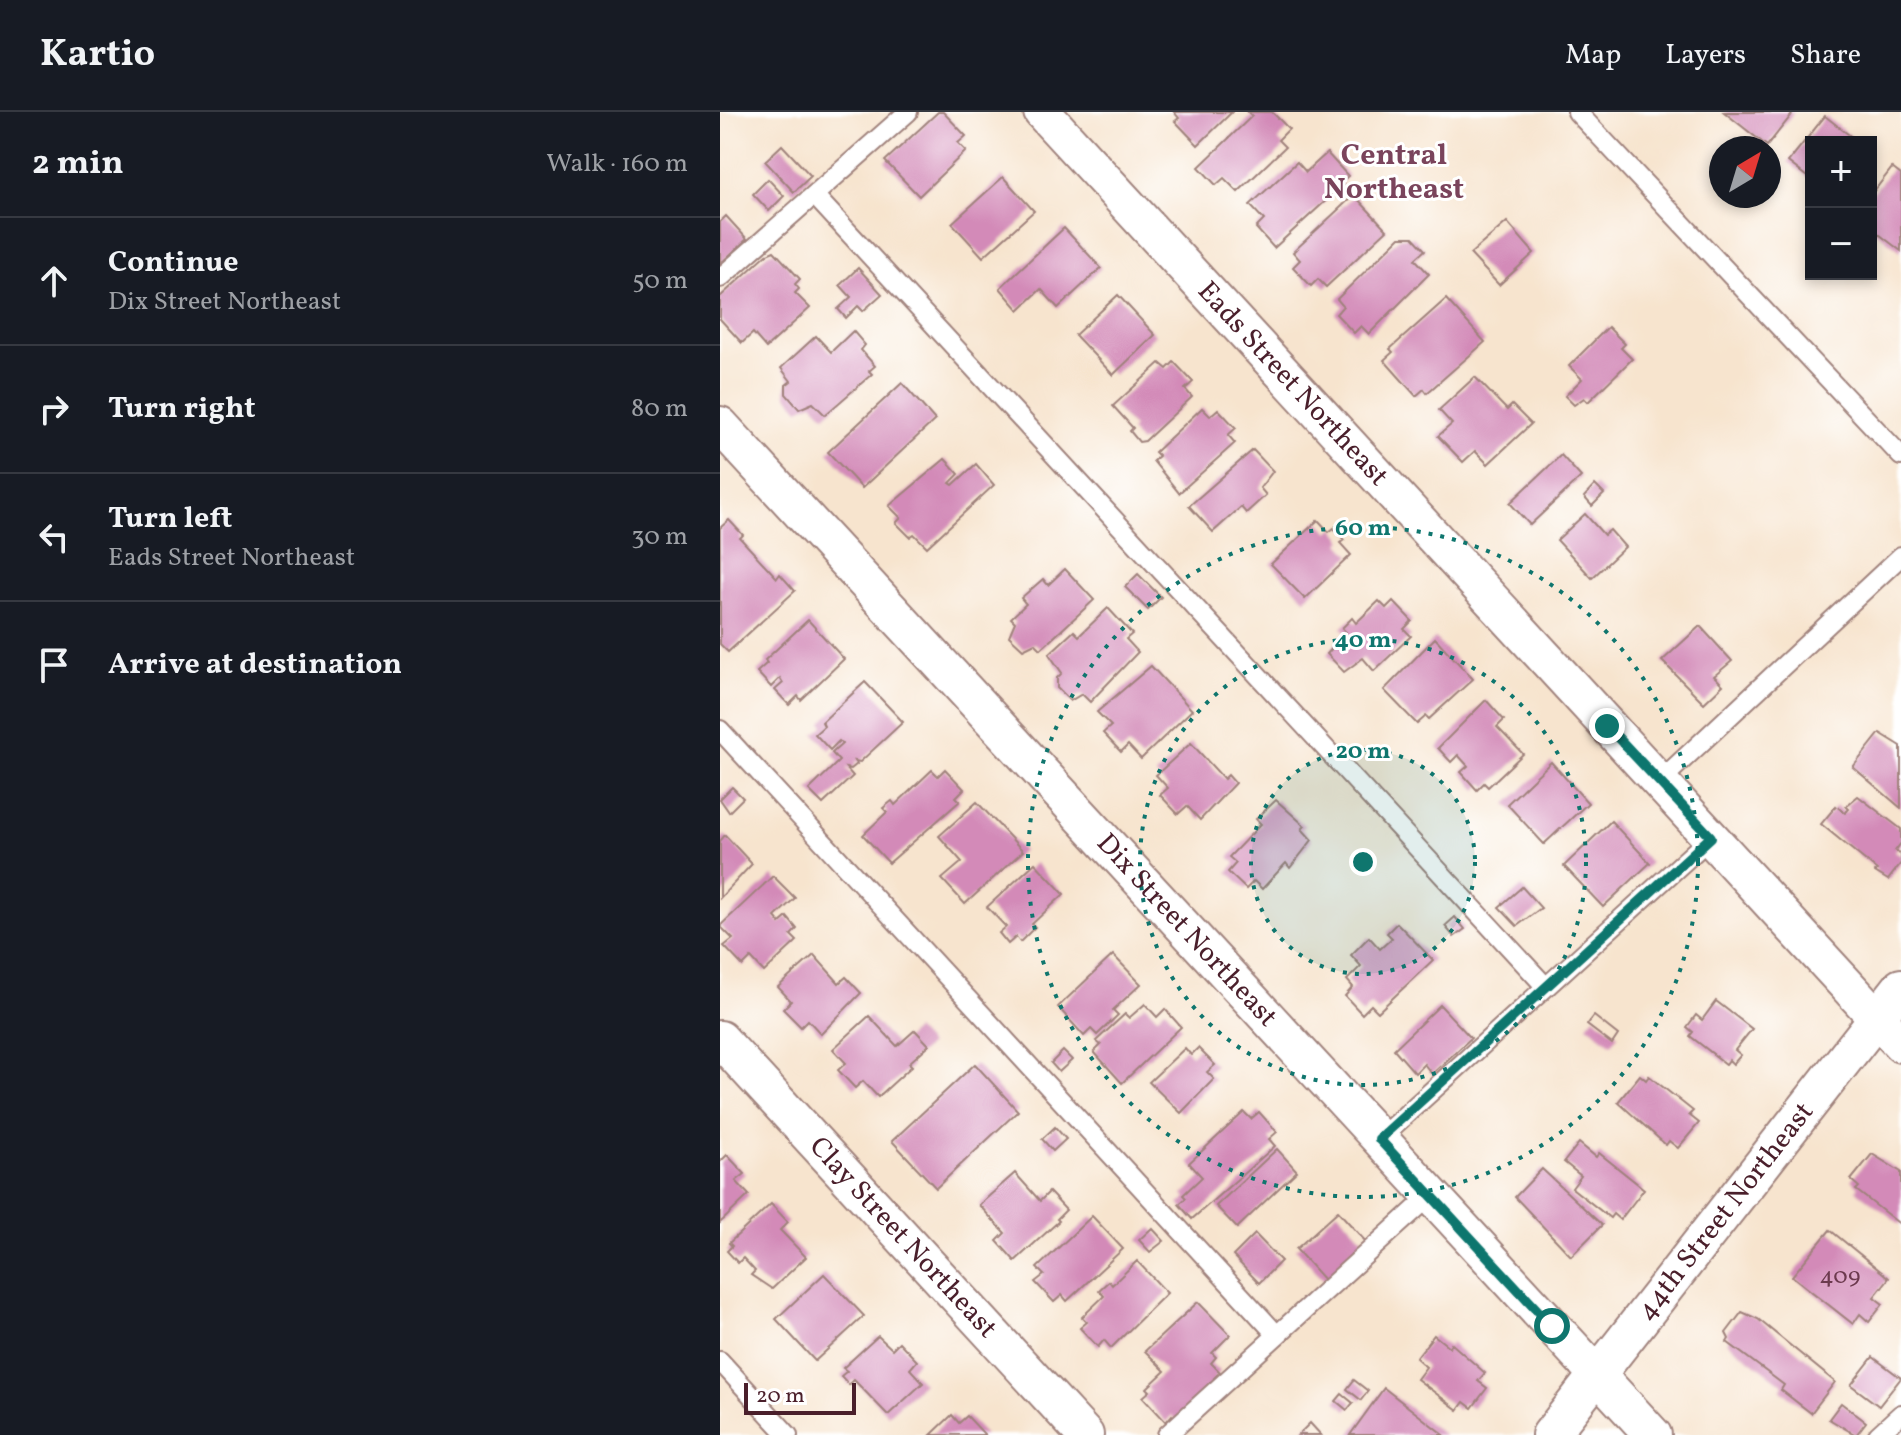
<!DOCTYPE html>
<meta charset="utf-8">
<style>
body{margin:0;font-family:Vollkorn,serif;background:#20242c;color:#f1f3f6}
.controls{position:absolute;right:24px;top:24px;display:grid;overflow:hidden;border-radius:0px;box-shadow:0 4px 12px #0003}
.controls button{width:72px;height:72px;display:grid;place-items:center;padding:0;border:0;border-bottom:2px solid #363941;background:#171b24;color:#f1f3f6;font:40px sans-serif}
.compass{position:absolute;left:989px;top:24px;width:72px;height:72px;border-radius:50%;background:#171b24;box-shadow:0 4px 12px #0003;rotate:38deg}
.scale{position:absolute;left:24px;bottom:20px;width:112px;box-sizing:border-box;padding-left:8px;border:4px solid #4a1f2b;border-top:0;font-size:22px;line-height:28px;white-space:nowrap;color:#4a1f2b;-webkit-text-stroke:6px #fff;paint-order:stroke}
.stop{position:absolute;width:24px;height:24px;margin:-18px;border:6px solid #0f766e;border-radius:50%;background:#fff}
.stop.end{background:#0f766e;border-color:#fff;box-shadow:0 2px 8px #0008}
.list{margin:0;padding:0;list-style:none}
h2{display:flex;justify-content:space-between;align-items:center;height:104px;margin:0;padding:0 32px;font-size:34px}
h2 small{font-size:26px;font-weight:400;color:#9ea1a6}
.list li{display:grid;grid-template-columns:52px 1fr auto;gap:24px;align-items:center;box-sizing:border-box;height:128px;padding:0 32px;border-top:2px solid #363941}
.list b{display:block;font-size:30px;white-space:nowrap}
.list p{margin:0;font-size:26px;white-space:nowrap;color:#9ea1a6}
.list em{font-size:26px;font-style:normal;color:#9ea1a6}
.icon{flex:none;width:44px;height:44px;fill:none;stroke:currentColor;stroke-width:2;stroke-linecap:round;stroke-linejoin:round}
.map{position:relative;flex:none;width:1181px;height:1323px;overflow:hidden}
header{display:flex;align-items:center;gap:48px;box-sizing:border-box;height:112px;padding:0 40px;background:#171b24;border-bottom:2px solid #363941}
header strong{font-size:38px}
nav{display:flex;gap:44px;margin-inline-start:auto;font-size:28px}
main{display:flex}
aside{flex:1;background:#171b24}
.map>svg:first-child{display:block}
.building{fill:#d38ab8}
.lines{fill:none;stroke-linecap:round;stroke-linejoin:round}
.service-casing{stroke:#a0827c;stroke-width:22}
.minor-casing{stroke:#a0827c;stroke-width:40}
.service{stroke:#fff;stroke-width:18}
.minor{stroke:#fff;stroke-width:36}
.route{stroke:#0f766e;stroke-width:10}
.ring{fill:none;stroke:#0f766e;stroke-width:4;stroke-dasharray:4 8}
.labels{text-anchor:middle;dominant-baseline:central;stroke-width:6;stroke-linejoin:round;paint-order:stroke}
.number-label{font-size:24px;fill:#6c3a4e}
.street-label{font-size:28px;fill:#4a1f2b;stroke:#fff}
.neighbourhood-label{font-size:30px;font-weight:bold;fill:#7a445c;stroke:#fff}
.centre{fill:#0f766e;stroke:#fff;stroke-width:4}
.ring-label{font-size:24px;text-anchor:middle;font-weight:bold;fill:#0f766e;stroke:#fff;stroke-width:6;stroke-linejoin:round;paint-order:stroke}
</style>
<header>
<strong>Kartio</strong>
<nav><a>Map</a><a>Layers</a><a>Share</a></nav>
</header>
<main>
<aside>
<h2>2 min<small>Walk · 160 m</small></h2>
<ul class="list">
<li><svg class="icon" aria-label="ahead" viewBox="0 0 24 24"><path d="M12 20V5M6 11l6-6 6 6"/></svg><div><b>Continue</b><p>Dix Street Northeast</p></div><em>50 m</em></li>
<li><svg class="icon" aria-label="right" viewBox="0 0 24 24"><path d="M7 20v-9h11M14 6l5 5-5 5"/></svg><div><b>Turn right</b></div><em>80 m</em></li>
<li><svg class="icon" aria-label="left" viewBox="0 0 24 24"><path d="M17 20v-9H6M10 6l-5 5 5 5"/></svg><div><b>Turn left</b><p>Eads Street Northeast</p></div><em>30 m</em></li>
<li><svg class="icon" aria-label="arrive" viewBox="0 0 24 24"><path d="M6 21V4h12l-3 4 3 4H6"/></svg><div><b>Arrive at destination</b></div></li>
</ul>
</aside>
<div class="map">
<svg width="1181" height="1323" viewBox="0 0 1181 1323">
<rect width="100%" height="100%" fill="#fff"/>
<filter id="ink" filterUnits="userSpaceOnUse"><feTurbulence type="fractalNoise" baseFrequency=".0125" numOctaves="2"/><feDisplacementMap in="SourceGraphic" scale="16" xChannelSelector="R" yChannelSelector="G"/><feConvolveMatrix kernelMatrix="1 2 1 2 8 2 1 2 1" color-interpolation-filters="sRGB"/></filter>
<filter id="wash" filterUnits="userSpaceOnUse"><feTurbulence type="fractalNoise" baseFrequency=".006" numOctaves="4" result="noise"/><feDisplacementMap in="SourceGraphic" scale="32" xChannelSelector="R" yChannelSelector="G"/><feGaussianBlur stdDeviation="1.8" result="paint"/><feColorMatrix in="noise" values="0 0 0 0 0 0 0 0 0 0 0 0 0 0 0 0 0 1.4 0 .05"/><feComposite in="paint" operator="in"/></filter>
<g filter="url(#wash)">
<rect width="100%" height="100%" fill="#f7e4ce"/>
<g id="blocks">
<!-- building -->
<g class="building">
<path d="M218,0h5l23,24 -8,7 8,8 -47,45 -34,-35z"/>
<path d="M454,0h58l-34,33 -23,-24 4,-3z"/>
<path d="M528,0h24l17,17 -11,11 7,7 -47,45 -14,-14 -8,7 -17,-18 53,-51z"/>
<path d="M1004,0h70l-27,34z"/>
<path d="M1105,4l33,26h-47v38l-23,-18z"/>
<path d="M62,33l29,31 -17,16 -29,-31z"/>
<path d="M607,41l21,23 -8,7 3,2 -69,63 -18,-20 8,-8 -14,-15 47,-43 9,10z"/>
<path d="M1172,56l9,7v76l-30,-23v-33z"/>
<path d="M283,65l31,34 -51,46 -31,-34z"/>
<path d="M48,67l16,17 -15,15 -16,-17z"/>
<path d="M634,83l33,35 -61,57 -8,-8 -7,7 -18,-19 7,-7 -7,-8z"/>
<path d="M6,104l21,23 -27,25v-42z"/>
<path d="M787,110l27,31 -35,32 -29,-31z"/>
<path d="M344,116l37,40 -43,40 -17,-19 -22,21 -19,-22z"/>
<path d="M680,125h13l12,13 -10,9 14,15 -60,60 -8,-8 -7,7 -18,-19 7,-8 -6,-7z"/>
<path d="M54,139l26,28 -5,5 4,5 -4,4 15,15 -44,40 -13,-15 -11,10 -22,-24v-22l47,-43z"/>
<path d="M138,156l24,26 -19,17 -5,-5 -12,12 -8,-9 13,-12 -11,-12z"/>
<path d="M398,183l37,40 -42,40 -38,-40z"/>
<path d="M726,187l39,43 -58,51 -3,-4 -8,7 -32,-36 9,-8 -3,-3z"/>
<path d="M888,215l17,17 -4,4 11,11 -44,43 -4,-4 -10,7 -9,-9 17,-17 -13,-13z"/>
<path d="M133,219l12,14 -4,5 14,16 -6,5 3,3 -47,41 -12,-12 -14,6 -13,-15v-9l5,-4 -10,-13 35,-32 15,16z"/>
<path d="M454,250l19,20 -8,7 7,8 -47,44 -6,1 -9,-11 3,-3 -20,-22 47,-43 7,6z"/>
<path d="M755,265l32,33 5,-5 19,19 -43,40 -13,-13 -12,11 -25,-26 14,-12 -13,-14z"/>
<path d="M182,271l33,37 -73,68 -34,-36z"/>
<path d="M482,296l8,8 8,-7 18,19 -8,7 7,8 -56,50 -26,-32 6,-5 -4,-4z"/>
<path d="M533,338l20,21 -13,17 6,7 -20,18 -5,-6 -28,25 -24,-26z"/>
<path d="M841,343l20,22 -51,48 -20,-22z"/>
<path d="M225,347l14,15 -9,9 3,2 23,-21 18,21 -67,62 -13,-13 -4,3 -14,-14 5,-5 -12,-12z"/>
<path d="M875,373l9,9 -12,12 -8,-9z"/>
<path d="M865,402l19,21 6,-5 15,17 -33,31 -35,-38z"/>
<path d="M9,408l14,15 -3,3 37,40 3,-4 15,17 -67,61 -8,-8v-116z"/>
<path d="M598,408l11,12 5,-4 10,12 -4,3 11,12 -46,44 -34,-35z"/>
<path d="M345,457l29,31 -53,49 -6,-6 -12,6 -14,-13 6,-14 -4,-4 15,-14 -5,-6 22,-19 5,6z"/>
<path d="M418,462l23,23 -13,13 -23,-23z"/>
<path d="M659,489l7,7 7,-7 19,20 -8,8 7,7 -37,35 -11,-13 -19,14 -17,-18 19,-22 -4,-4 10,-10 4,5z"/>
<path d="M388,496l24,26 -6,5 12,13 -48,50 -8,-8 -12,7 -13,-13v-10l5,-5 -13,-19 25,-23 5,5z"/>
<path d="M88,508l36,39 -43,41 -3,-4 -9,9 -14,-15 8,-7 -3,-5 -9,9 -14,-15 10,-9 -2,-3z"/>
<path d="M980,514l32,35 -18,15 9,9 -19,18 -42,-42z"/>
<path d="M715,526l38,41 -44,40 -3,-3 -9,8 -33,-34z"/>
<path d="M431,554l41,44 -51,49 -13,-14 -7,7 -18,-19 8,-7 -14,-14z"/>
<path d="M145,570l38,40 -43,40 -5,-1 2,3 -6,5 -5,-1 7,8 -30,28 -14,-14 30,-29 -7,-8 10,-9 -3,-3 -9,9 -15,-16 9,-8 -2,-4z"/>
<path d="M766,588l18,20 -7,7 26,27 -35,33 -4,-4 -7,7 -16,-18 7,-6 -10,-11 -7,7 -13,-14z"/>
<path d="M1160,621l21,13v62l-48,-41z"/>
<path d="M471,631l33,36 4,-4 7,8 -35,37 -13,-14 -9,8 -18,-19 8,-7 -12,-13z"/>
<path d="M831,650l37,41 -44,41 -37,-40z"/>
<path d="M225,657l19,20 -8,8 4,4 -71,62 -26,-28 24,-23 -4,-4 9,-7 3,4 37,-35 6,6z"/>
<path d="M12,675l11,11 -14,14 -9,-13z"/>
<path d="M1138,684l43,33v14l-6,8 6,4v8l-13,17 -13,-8 2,-2 -56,-46 15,-18 9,7 4,-4 -3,-3z"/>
<path d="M556,688l29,26 -3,3 10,11 -22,28 -4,-5 -24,26 -8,-8 -8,8 -18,-17 8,-9 -7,-6 32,-33 -5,-5z"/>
<path d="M257,690l46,49 -58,53 -23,-25 20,-17 -23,-26z"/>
<path d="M891,709l39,42 -47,44 -39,-41z"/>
<path d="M5,723l27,29 -32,34v-57z"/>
<path d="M315,751l29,31 -32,30 3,3 -15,15 -4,-5 -8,7 -9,-11 7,-6 -19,-20z"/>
<path d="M53,764l22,22 -20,19 5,6 7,-6 10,12 -6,6 6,6 -33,31 -13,-14 -8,8 -19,-20 9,-7 -13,-13z"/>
<path d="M802,775l19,21 -24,18 -18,-19z"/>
<path d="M735,805l10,12 -11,8 -9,-11z"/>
<path d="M677,811l36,37 -55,52 -7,-7 -9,9 -17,-18 8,-9 -6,-7 14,-14 -10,-11 18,-18 11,12 12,-11 -5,-5z"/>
<path d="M94,843l25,28 7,-6 15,16 -40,41 -13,-14 -7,7 -18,-18 8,-8 -13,-14z"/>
<path d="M393,843l28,29 -28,26 5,5 -21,20 -6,-6 -7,7 -26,-29z"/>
<path d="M996,889l36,28 -17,21 6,5 -8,9 -4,-4 -3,4 -36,-28 3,-4 -6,-5 9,-12 6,5z"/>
<path d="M425,892l12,13 8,-8 16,18 -59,56 -28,-31 7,-7 -5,-4 29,-27 4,4z"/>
<path d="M720,893l31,33 -39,36 -8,-10 -9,9 -21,-24z"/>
<path d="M149,904l28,30 18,-16 14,15 -20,18 3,3 -34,31 -15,-16 -8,7 -17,-18 8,-7 -13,-14z"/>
<path d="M874,904l24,19 -6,9 -25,-19z"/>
<path d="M465,936l6,7 7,-7 17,17 -8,7 7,7 -33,34 -32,-31z"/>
<path d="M343,939l9,9 -13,12 -8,-9z"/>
<path d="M255,952l43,47 -82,77 -44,-47z"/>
<path d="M920,963l6,5 3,-4 44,35 -4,4 10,8 -21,25 -9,-7 -3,4 -48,-43z"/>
<path d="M524,1000l7,7 8,-7 18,20 -8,7 6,7 -83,73 -13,-15 7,-6 -3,-3 19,-18 -13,-14z"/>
<path d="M335,1015l11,12 -13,12 -11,-12z"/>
<path d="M859,1031l17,14 3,-4 45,36 -24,31 -7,-6 -3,4 -38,-30 9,-12 -17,-14z"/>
<path d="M557,1037l20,22 -60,57 -21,-22z"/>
<path d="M1152,1042l29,18v53l-45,-35 3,-3 -8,-7z"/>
<path d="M7,1043l18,19 -9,7 13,14 -29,28v-61z"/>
<path d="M822,1057l60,56 -31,31 -56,-59z"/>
<path d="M295,1061l25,28 9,-9 17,18 -9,9 2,2 -44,40 -18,-20 8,-8 -26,-28z"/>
<path d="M51,1092l17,18 -8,8 26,27 -34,32 -21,-14 4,-4 -12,-13 -5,5 -11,-12 5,-5 -3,-3z"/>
<path d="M618,1099l29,32 -42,38 -29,-32z"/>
<path d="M372,1104l31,33 -56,52 -5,-6 -8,7 -19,-20 9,-7 -7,-7z"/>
<path d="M432,1116l12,13 -14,11 -11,-12z"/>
<path d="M1110,1118l59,48 -15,19 9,7 -14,18 -9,-8 -7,10 -61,-48z"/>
<path d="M535,1122l26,27 -22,22 -26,-27z"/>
<path d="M417,1149l30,32 -56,55 -7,-8 -6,7 -18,-19 7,-6 -5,-5 22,-21 -5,-6 10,-9 3,4z"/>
<path d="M104,1162l40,42 -49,45 -39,-42z"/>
<path d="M478,1190l32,33 -18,18 4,4 -5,6 9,9 -6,6 3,4 -41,38 -4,-5 -6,7 -23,-25 7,-6 -3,-3 18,-17 -20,-20z"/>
<path d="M1022,1200l16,7 77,63 -24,31 -30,-23 3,-5 -57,-43 2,-3 -3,-6z"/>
<path d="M714,1223l15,12 2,-4 34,30 -7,8 9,7 -15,20 -8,-6 -6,8 -41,-31 9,-12 -10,-9z"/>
<path d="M158,1224l14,13 7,-7 18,19 -7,8 13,14 -35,32 -34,-35 -5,5 -8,-9 6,-5 -4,-3z"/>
<path d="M1153,1245l28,21 -22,28 -28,-21z"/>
<path d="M634,1268l14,11 -7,9 -14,-11z"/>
<path d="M664,1276l60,47h-94z"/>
<path d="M622,1282l11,9 -6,7 -11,-9z"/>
<path d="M1121,1291l25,19 -10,13 -27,-16z"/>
<path d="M232,1303l7,8 8,-7 18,19h-54z"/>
<path d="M590,1311l11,12h-23z"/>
</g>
</g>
</g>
<g filter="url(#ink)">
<use href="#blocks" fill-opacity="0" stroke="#a0827c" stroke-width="2"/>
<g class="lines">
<defs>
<g id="service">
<path d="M857,0l324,344"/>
<path d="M94,83l732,792"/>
<path d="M0,166l188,-166"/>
<path d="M0,618l557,605"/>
<path d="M939,670l242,-226"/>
<path d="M659,1027l332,-302"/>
<path d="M0,1249l68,74"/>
<path d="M447,1323l264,-240"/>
<path d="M1158,1323l23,-21"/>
</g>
<g id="minor">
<path id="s1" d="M322,0l859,932"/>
<path id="s2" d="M0,313l933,1010"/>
<path id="s3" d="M0,927l365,396"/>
<path id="s4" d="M830,1323l351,-448"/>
</g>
</defs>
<!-- service casing -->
<use href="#service" class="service-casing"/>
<!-- minor casing -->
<use href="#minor" class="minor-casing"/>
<!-- service -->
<use href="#service" class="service"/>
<!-- minor -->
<use href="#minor" class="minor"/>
</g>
</g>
<g class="lines" filter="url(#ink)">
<!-- route -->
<path class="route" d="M832,1214l-173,-187 332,-302 -104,-111"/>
</g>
<!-- distance rings -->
<circle cx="643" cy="750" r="112" fill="#0f766e" fill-opacity=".12"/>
<g class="ring">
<circle cx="643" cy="750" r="112"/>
<circle cx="643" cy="750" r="223"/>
<circle cx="643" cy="750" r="335"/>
</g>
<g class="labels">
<!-- number labels -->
<g class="number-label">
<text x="1120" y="1165">409</text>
</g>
<!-- street labels -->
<g class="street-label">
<text stroke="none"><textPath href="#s1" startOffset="370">Eads Street Northeast</textPath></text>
<text stroke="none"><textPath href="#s2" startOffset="688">Dix Street Northeast</textPath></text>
<text stroke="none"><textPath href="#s4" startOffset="284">44th Street Northeast</textPath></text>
<text stroke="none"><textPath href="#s3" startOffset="270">Clay Street Northeast</textPath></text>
</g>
<!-- neighbourhood labels -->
<g class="neighbourhood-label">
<text x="674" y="44">Central<tspan x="674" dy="34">Northeast</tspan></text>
</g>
</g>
<circle cx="643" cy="750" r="12" class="centre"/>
<g class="ring-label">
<text x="643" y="423">60 m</text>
<text x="643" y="535">40 m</text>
<text x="643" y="646">20 m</text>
</g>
</svg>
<div class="controls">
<button>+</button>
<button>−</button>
</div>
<svg class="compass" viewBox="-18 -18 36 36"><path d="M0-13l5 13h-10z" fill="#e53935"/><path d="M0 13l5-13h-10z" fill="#9ea1a6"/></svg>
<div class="scale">20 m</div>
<div class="stop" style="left:832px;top:1214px"></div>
<div class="stop end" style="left:887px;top:614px"></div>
</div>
</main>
